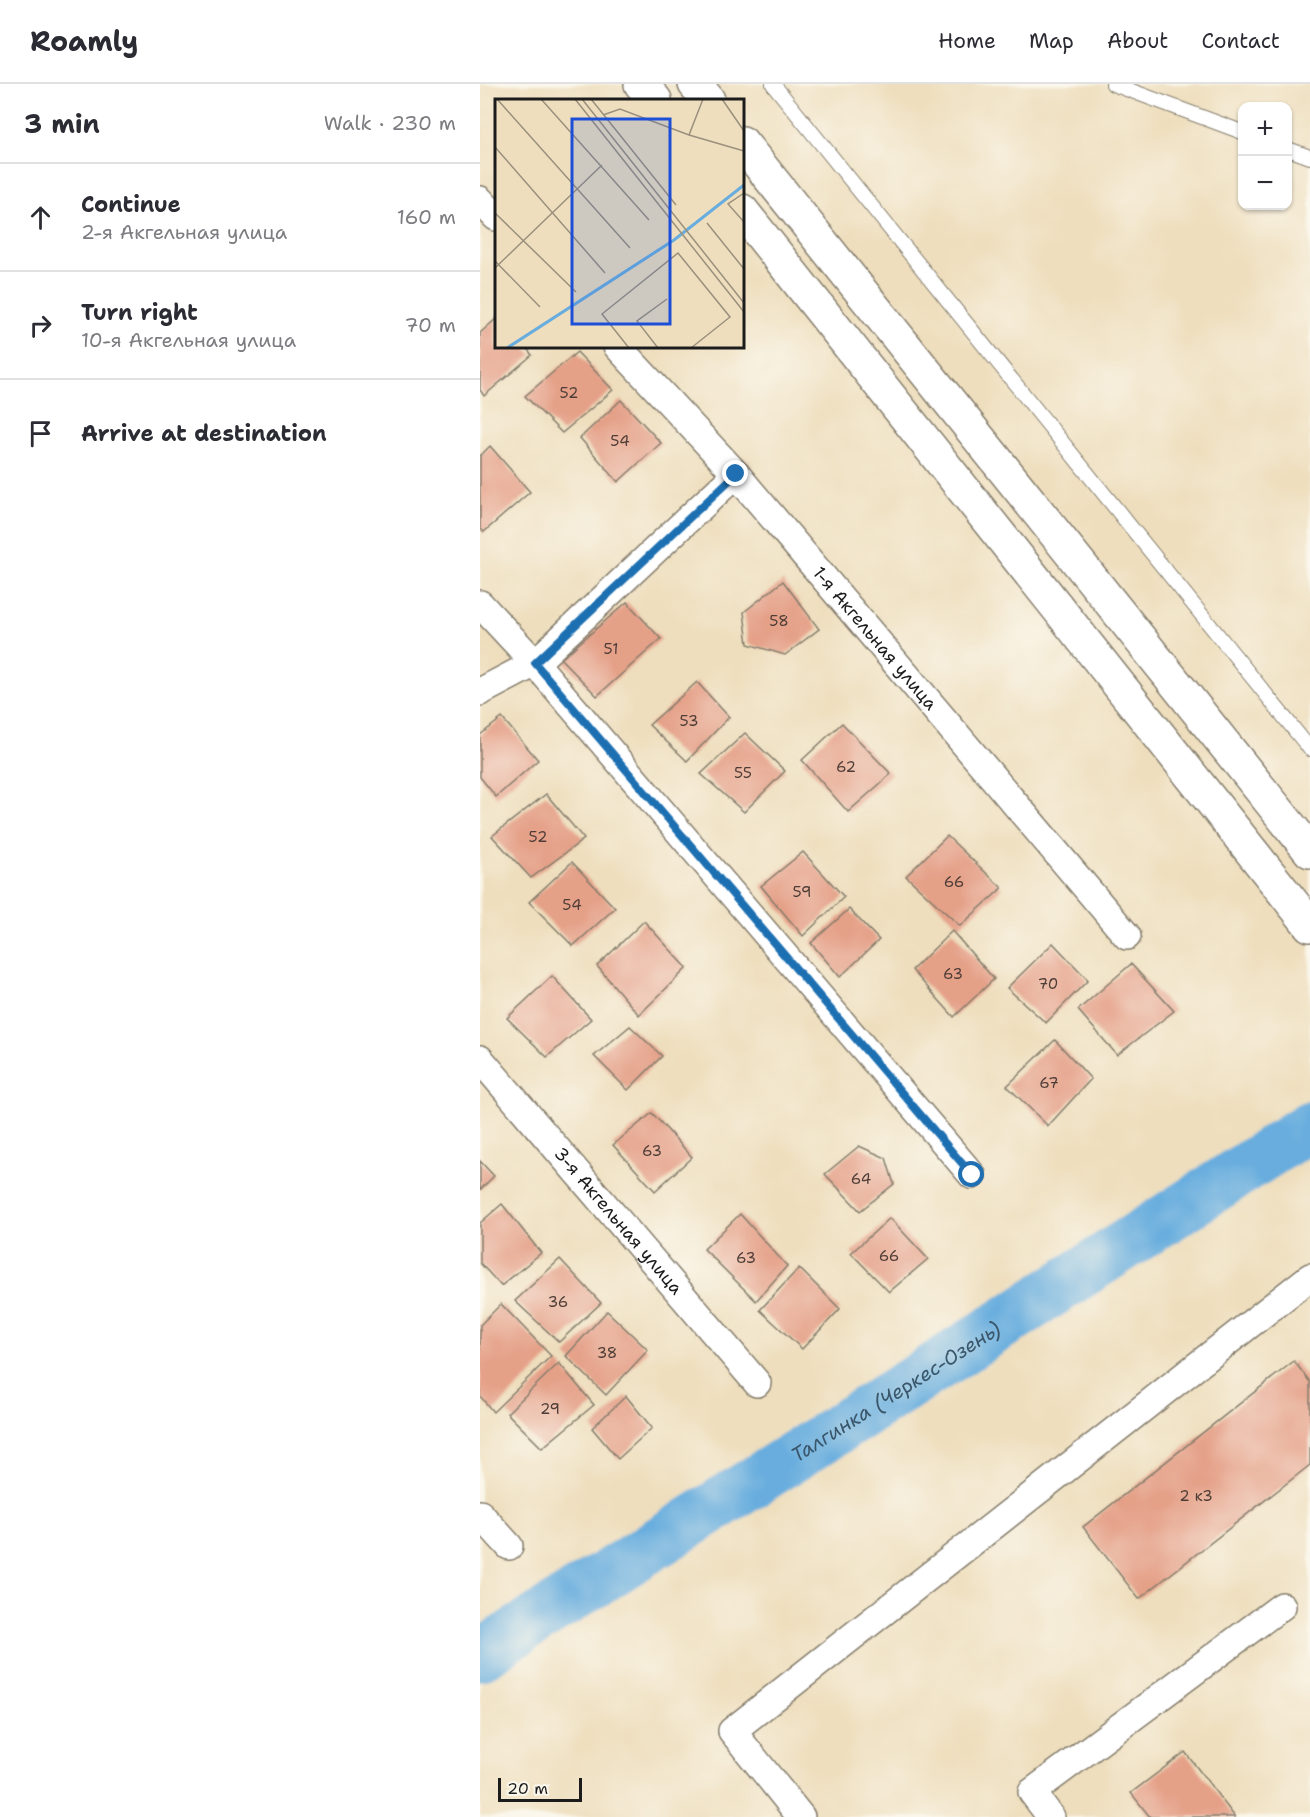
<!DOCTYPE html>
<meta charset="utf-8">
<style>
body{margin:0;font-family:"Shantell Sans",sans-serif;background:#f7f7f7;color:#2b2b33}
.controls{position:absolute;right:18px;top:18px;display:grid;overflow:hidden;border-radius:12px;box-shadow:0 2px 4px #0004}
.controls button{width:54px;height:54px;display:grid;place-items:center;padding:0;border:0;border-bottom:2px solid #e1e1e2;background:#fff;color:#2b2b33;font:30px sans-serif}
.scale{position:absolute;left:18px;bottom:15px;width:84px;box-sizing:border-box;padding-left:6px;border:3px solid #1c1c1c;border-top:0;font-size:16px;line-height:21px;white-space:nowrap;color:#1c1c1c;-webkit-text-stroke:4px #fbf7ec;paint-order:stroke}
.stop{position:absolute;width:18px;height:18px;margin:-14px;border:4px solid #1f6fb2;border-radius:50%;background:#fff}
.stop.end{background:#1f6fb2;border-color:#fff;box-shadow:0 2px 6px #0008}
.list{margin:0;padding:0;list-style:none}
h2{display:flex;justify-content:space-between;align-items:center;height:78px;margin:0;padding:0 24px;font-size:26px}
h2 small{font-size:20px;font-weight:400;color:#7c7c81}
.list li{display:grid;grid-template-columns:39px 1fr auto;gap:18px;align-items:center;box-sizing:border-box;height:108px;padding:0 24px;border-top:2px solid #e1e1e2}
.list b{display:block;font-size:22px;white-space:nowrap}
.list p{margin:0;font-size:20px;white-space:nowrap;color:#7c7c81}
.list em{font-size:20px;font-style:normal;color:#7c7c81}
.icon{flex:none;width:33px;height:33px;fill:none;stroke:currentColor;stroke-width:2;stroke-linecap:round;stroke-linejoin:round}
.map{position:relative;flex:none;width:830px;height:1733px;overflow:hidden}
header{display:flex;align-items:center;gap:36px;box-sizing:border-box;height:84px;padding:0 30px;background:#fff;border-bottom:2px solid #e1e1e2}
header strong{font-size:28px}
nav{display:flex;gap:33px;margin-inline-start:auto;font-size:21px}
main{display:flex}
aside{flex:1;background:#fff}
.map>svg:first-child{display:block}
.lines{fill:none;stroke-linecap:round;stroke-linejoin:round}
.river{stroke:#68adde;stroke-width:51}
.building{fill:#e5a088}
.lane-casing{stroke:#857d6c;stroke-width:16}
.street-casing{stroke:#857d6c;stroke-width:30}
.primary-casing{stroke:#857d6c;stroke-width:36}
.lane{stroke:#fff;stroke-width:14}
.street{stroke:#fff;stroke-width:27}
.primary{stroke:#fff;stroke-width:33}
.route{stroke:#1f6fb2;stroke-width:8}
.labels{text-anchor:middle;dominant-baseline:central;stroke-width:4.5;stroke-linejoin:round;paint-order:stroke}
.number-label{font-size:15px;fill:#4e3d37}
.street-label{font-size:18px;fill:#1c1c1c;stroke:#fbf7ec}
.water-label{font-size:20px;font-style:italic;fill:#3a566a;stroke:#fbf7ec}
.inset-river{fill:none;stroke:#68adde;stroke-width:3}
.inset-road{fill:none;stroke:#9a907d;stroke-width:1.5}
.view{fill:#1d4ed8;fill-opacity:0.15;stroke:#1d4ed8;stroke-width:3}
.inset-edge{fill:none;stroke:#1c1c1c;stroke-width:3}
</style>
<header>
<strong>Roamly</strong>
<nav><a>Home</a><a>Map</a><a>About</a><a>Contact</a></nav>
</header>
<main>
<aside>
<h2>3 min<small>Walk · 230 m</small></h2>
<ul class="list">
<li><svg class="icon" aria-label="ahead" viewBox="0 0 24 24"><path d="M12 20V5M6 11l6-6 6 6"/></svg><div><b>Continue</b><p>2-я Акгельная улица</p></div><em>160 m</em></li>
<li><svg class="icon" aria-label="right" viewBox="0 0 24 24"><path d="M7 20v-9h11M14 6l5 5-5 5"/></svg><div><b>Turn right</b><p>10-я Акгельная улица</p></div><em>70 m</em></li>
<li><svg class="icon" aria-label="arrive" viewBox="0 0 24 24"><path d="M6 21V4h12l-3 4 3 4H6"/></svg><div><b>Arrive at destination</b></div></li>
</ul>
</aside>
<div class="map">
<svg width="830" height="1733" viewBox="0 0 830 1733">
<rect width="100%" height="100%" fill="#fbf7ec"/>
<filter id="ink" filterUnits="userSpaceOnUse"><feTurbulence type="fractalNoise" baseFrequency=".0167" numOctaves="2"/><feDisplacementMap in="SourceGraphic" scale="12" xChannelSelector="R" yChannelSelector="G"/><feConvolveMatrix kernelMatrix="1 2 1 2 8 2 1 2 1" color-interpolation-filters="sRGB"/></filter>
<filter id="wash" filterUnits="userSpaceOnUse"><feTurbulence type="fractalNoise" baseFrequency=".008" numOctaves="4" result="noise"/><feDisplacementMap in="SourceGraphic" scale="24" xChannelSelector="R" yChannelSelector="G"/><feGaussianBlur stdDeviation="1.35" result="paint"/><feColorMatrix in="noise" values="0 0 0 0 0 0 0 0 0 0 0 0 0 0 0 0 0 1.4 0 .05"/><feComposite in="paint" operator="in"/></filter>
<g filter="url(#wash)">
<rect width="100%" height="100%" fill="#eedebd"/>
<g class="lines">
<!-- river -->
<path class="river" id="s1" d="M0,1571l443,-280 387,-249"/>
</g>
<g id="blocks">
<!-- building -->
<g class="building">
<path d="M16,235v27h29l7,9 -48,41 -4,-6v-57z"/>
<path d="M97,268l36,38 -51,43 -37,-37z"/>
<path d="M141,316l40,43 -43,39 -38,-44z"/>
<path d="M10,362l40,46 -46,40 -4,-4v-72z"/>
<path d="M303,497l36,48 -34,26 -37,-11 -4,-32z"/>
<path d="M147,518l34,37 -64,57 -36,-37z"/>
<path d="M217,598l32,35 -42,44 -38,-36z"/>
<path d="M22,634l36,42 -42,37 -16,-20v-42z"/>
<path d="M362,639l49,51 -43,38 -46,-52z"/>
<path d="M265,649l40,38 -41,41 -43,-38z"/>
<path d="M66,710l38,45 -53,39 -39,-42z"/>
<path d="M467,752l55,52 -42,38 -54,-50z"/>
<path d="M323,768l41,45 -41,39 -42,-50z"/>
<path d="M92,778l43,46 -42,38 -44,-44z"/>
<path d="M369,825l30,31 -39,37 -29,-34z"/>
<path d="M164,837l43,47 -48,47 -42,-49z"/>
<path d="M472,847l42,48 -40,38 -42,-47z"/>
<path d="M573,859l35,37 -42,43 -39,-35z"/>
<path d="M651,880l43,47 -57,44 -39,-45z"/>
<path d="M72,892l39,43 -44,38 -40,-39z"/>
<path d="M150,942l32,30 -34,34 -34,-34z"/>
<path d="M575,956l36,39 -43,47 -41,-40z"/>
<path d="M172,1029l40,44 -37,34 -42,-46z"/>
<path d="M379,1062l27,12 8,26 -34,27 -35,-37z"/>
<path d="M0,1077l14,15 -14,14z"/>
<path d="M22,1120l39,49 -40,33 -21,-23v-40z"/>
<path d="M260,1130l47,52 -31,35 -52,-52z"/>
<path d="M410,1134l38,41 -39,33 -38,-39z"/>
<path d="M80,1175l41,44 -42,39 -44,-41z"/>
<path d="M319,1184l41,41 -38,40 -42,-39z"/>
<path d="M21,1220l50,52 -58,56 -13,-16v-71z"/>
<path d="M127,1227l41,39 -42,45 -40,-39z"/>
<path d="M814,1277l16,21v83l-171,134 -56,-72z"/>
<path d="M79,1279l35,42 -52,43 -35,-35z"/>
<path d="M146,1312l26,32 -34,31 -26,-31z"/>
<path d="M705,1668l50,65h-85l-19,-24z"/>
</g>
</g>
</g>
<g filter="url(#ink)">
<use href="#blocks" fill-opacity="0" stroke="#857d6c" stroke-width="1.5"/>
<g class="lines">
<defs>
<g id="lane">
<path d="M293,0l537,665"/>
<path d="M633,0l129,48"/>
<path d="M808,65l22,8"/>
</g>
<g id="street">
<path d="M0,116l16,17"/>
<path id="s2" d="M137,262l119,128 391,462"/>
<path d="M0,520l55,59 437,512"/>
<path d="M0,608l55,-29 201,-189"/>
<path id="s3" d="M0,975l277,324"/>
<path d="M0,1430l29,32"/>
<path d="M321,1733l-69,-86 578,-454"/>
<path d="M571,1733l-19,-25 250,-186"/>
</g>
<g id="primary">
<path d="M161,0l14,16"/>
<path d="M215,0l13,16"/>
<path d="M262,59l568,708"/>
<path d="M262,127l568,714"/>
</g>
</defs>
<!-- lane casing -->
<use href="#lane" class="lane-casing"/>
<!-- street casing -->
<use href="#street" class="street-casing"/>
<!-- primary casing -->
<use href="#primary" class="primary-casing"/>
<!-- lane -->
<use href="#lane" class="lane"/>
<!-- street -->
<use href="#street" class="street"/>
<!-- primary -->
<use href="#primary" class="primary"/>
</g>
</g>
<g class="lines" filter="url(#ink)">
<!-- route -->
<path class="route" d="M256,390l-201,189 437,512"/>
</g>
<g class="labels">
<!-- number labels -->
<g class="number-label">
<text x="89" y="309">52</text>
<text x="140" y="357">54</text>
<text x="299" y="537">58</text>
<text x="131" y="565">51</text>
<text x="209" y="637">53</text>
<text x="366" y="683">62</text>
<text x="263" y="689">55</text>
<text x="58" y="753">52</text>
<text x="474" y="798">66</text>
<text x="322" y="808">59</text>
<text x="92" y="821">54</text>
<text x="473" y="890">63</text>
<text x="568" y="900">70</text>
<text x="569" y="999">67</text>
<text x="172" y="1067">63</text>
<text x="381" y="1095">64</text>
<text x="409" y="1172">66</text>
<text x="266" y="1174">63</text>
<text x="78" y="1218">36</text>
<text x="127" y="1269">38</text>
<text x="70" y="1325">29</text>
<text x="716" y="1412">2 к3</text>
</g>
<!-- street labels -->
<g class="street-label">
<text stroke="none"><textPath href="#s2" startOffset="390">1-я Акгельная улица</textPath></text>
<text stroke="none"><textPath href="#s3" startOffset="213">3-я Акгельная улица</textPath></text>
</g>
<!-- water labels -->
<g class="water-label">
<text stroke="none"><textPath href="#s1" startOffset="492">Талгинка (Черкес-Озень)</textPath></text>
</g>
</g>
<!-- overview -->
<g transform="translate(15 15)">
<rect width="249" height="249" fill="#eedebd"/>
<path class="inset-river" d="M12,249l167,-108 70,-55"/>
<path class="inset-road" d="M2,0l133,149M46,0l108,121M80,0l169,213M87,0l162,204M96,0l85,106M227,0l22,32M108,16l17,-6 69,26 14,-36M194,36l55,16M0,48l110,126M249,94l-16,11 16,18M0,114l81,79M212,124l37,46M0,162l45,46M0,169l107,-103M134,249l-27,-34 76,-61 52,64 -39,31M163,249l-21,-27 30,-22"/>
<path class="view" d="M77,20h98v205h-98z"/>
<rect width="249" height="249" class="inset-edge"/>
</g>
</svg>
<div class="controls">
<button>+</button>
<button>−</button>
</div>
<div class="scale">20 m</div>
<div class="stop" style="left:492px;top:1091px"></div>
<div class="stop end" style="left:256px;top:390px"></div>
</div>
</main>
